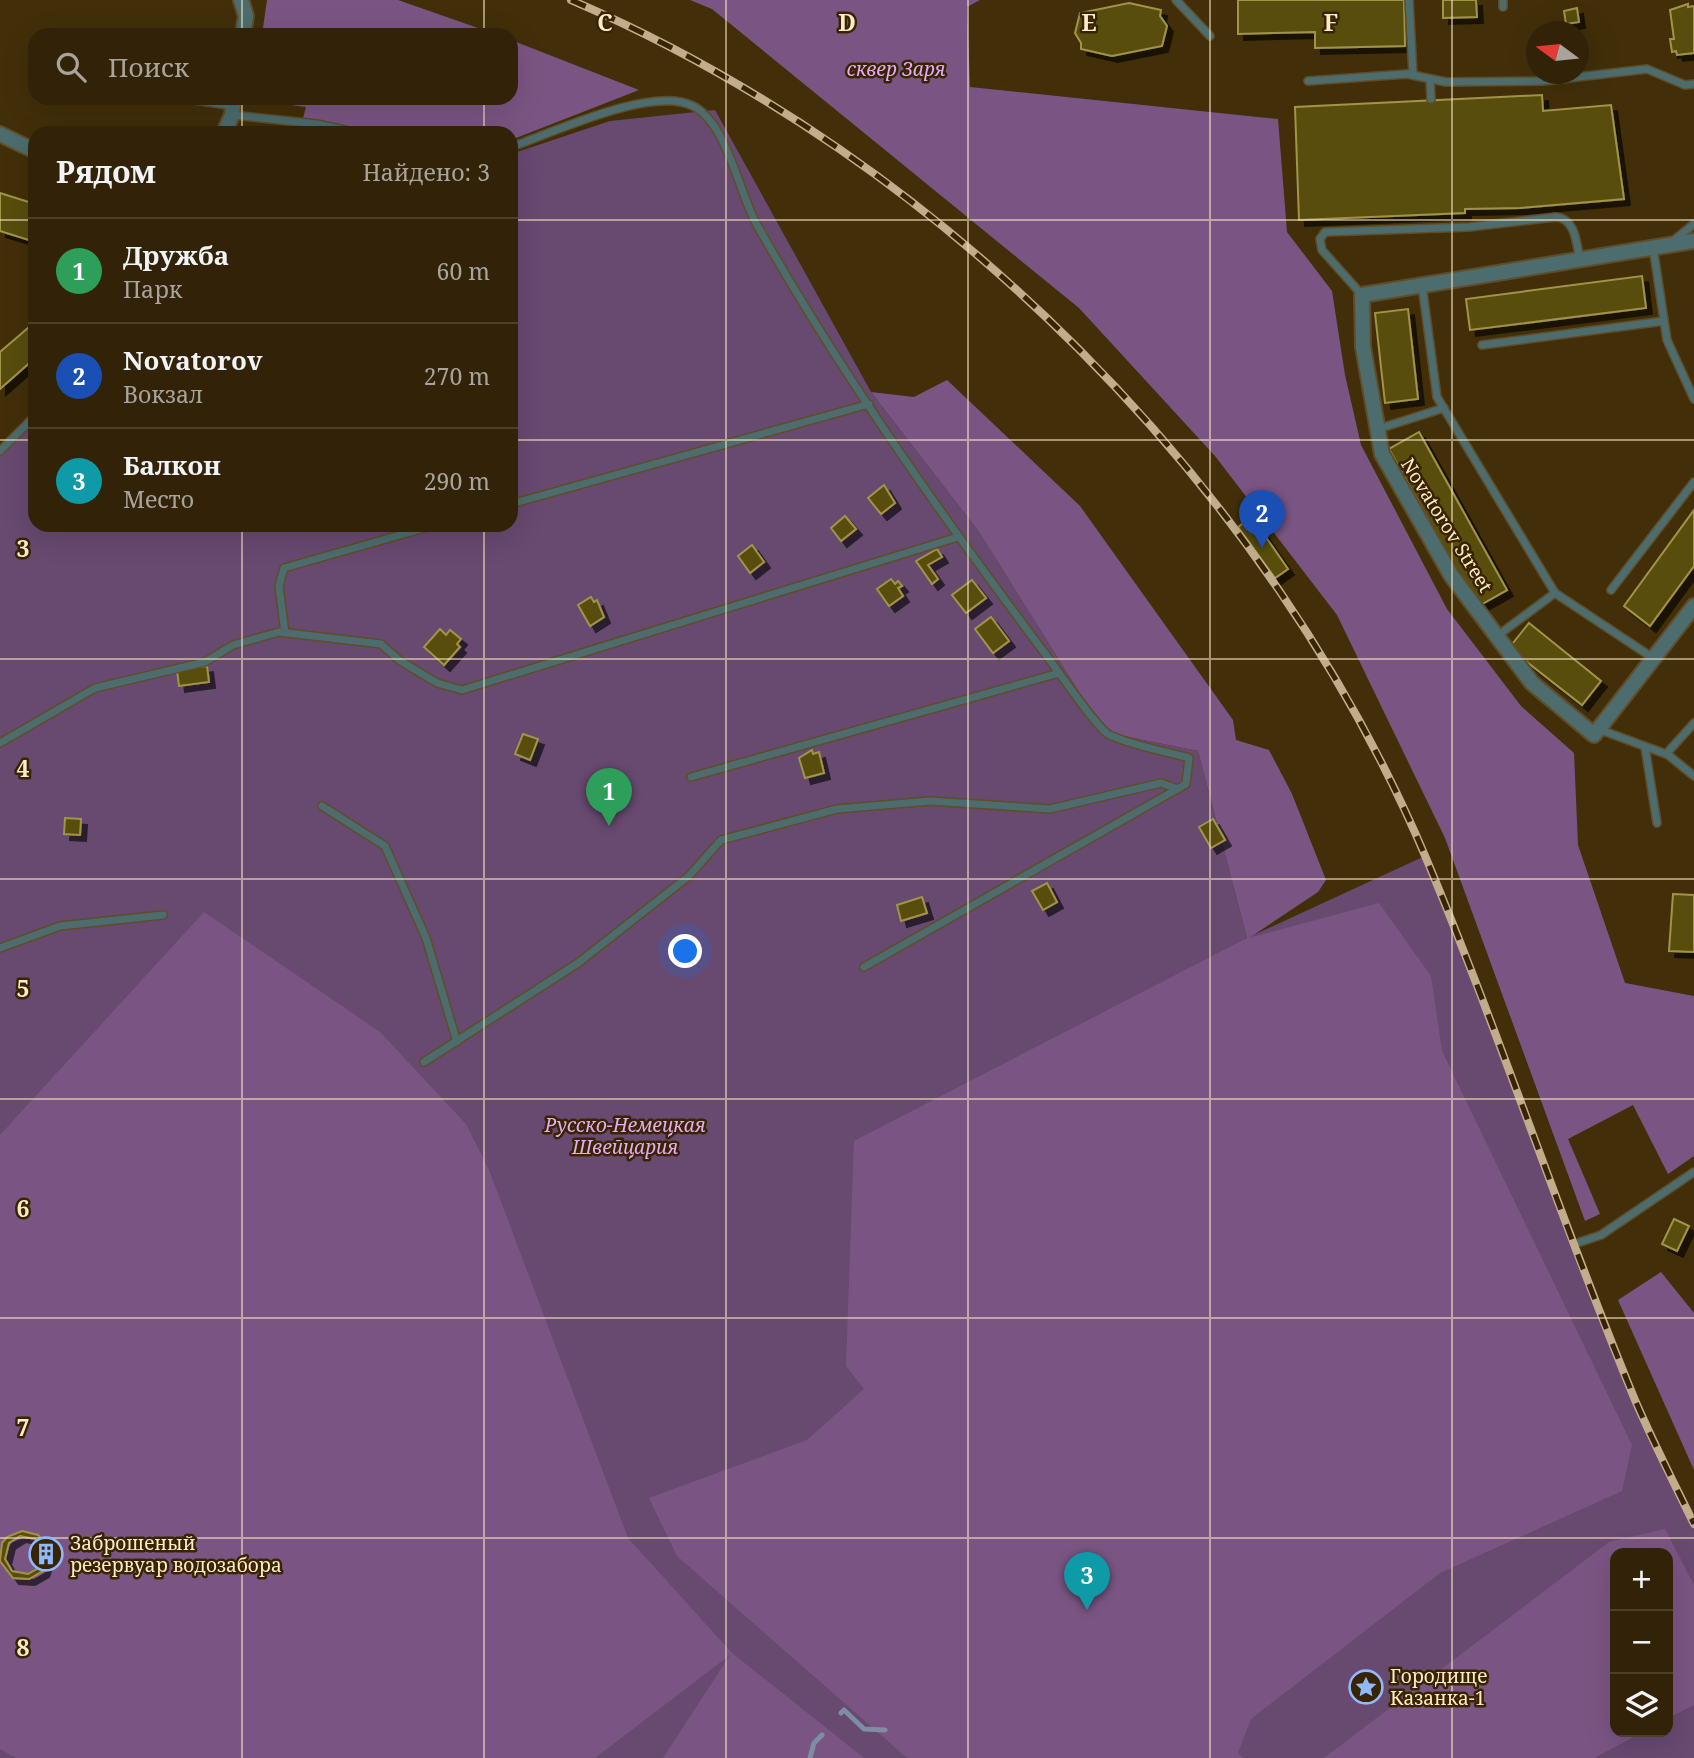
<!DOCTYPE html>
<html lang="ru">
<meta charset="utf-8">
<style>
body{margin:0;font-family:"Noto Serif",serif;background:#3d2f16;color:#f1f3f6}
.controls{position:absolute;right:21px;bottom:21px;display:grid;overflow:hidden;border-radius:14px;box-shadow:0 7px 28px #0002}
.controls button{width:63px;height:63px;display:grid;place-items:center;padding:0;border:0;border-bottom:2px solid #4d4029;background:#322308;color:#f1f3f6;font:35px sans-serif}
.compass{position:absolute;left:1526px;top:21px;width:63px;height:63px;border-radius:50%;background:#322308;box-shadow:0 7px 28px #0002;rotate:285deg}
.you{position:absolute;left:686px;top:952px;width:24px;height:24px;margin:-18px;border:5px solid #fff;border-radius:50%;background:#1a73e8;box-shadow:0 0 0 10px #1a73e833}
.badge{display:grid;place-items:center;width:46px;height:46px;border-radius:50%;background:#bca0f2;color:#fff;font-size:23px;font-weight:700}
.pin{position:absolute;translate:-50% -58px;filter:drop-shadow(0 2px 4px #0008)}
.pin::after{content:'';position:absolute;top:37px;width:24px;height:21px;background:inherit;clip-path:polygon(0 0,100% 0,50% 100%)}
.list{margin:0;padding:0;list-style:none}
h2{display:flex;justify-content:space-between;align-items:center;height:91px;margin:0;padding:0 28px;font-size:30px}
h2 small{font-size:23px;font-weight:400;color:#a8a49c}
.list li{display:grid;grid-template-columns:46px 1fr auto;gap:21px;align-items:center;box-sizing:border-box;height:105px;padding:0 28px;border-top:2px solid #4d4029}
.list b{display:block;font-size:26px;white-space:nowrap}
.list p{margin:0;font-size:23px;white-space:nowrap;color:#a8a49c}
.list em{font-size:23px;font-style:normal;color:#a8a49c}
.icon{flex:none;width:38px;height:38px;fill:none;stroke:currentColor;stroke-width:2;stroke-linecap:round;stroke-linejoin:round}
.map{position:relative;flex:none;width:1694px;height:1758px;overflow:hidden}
.search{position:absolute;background:#322308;box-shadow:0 7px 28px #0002;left:28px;top:28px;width:490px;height:77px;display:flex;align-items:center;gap:18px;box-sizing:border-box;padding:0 24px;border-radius:21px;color:#a8a49c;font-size:26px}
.panel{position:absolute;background:#322308;box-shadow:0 7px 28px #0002;left:28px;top:126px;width:490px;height:406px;border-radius:21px}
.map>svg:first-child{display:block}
.green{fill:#684970;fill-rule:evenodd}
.forest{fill:#7a5583}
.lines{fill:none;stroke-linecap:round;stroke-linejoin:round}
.stream{stroke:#7e8da4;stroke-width:5}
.building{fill:#584d07;stroke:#a1944a;stroke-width:2;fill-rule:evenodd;filter:url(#shadow)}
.service-casing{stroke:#604d28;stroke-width:10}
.minor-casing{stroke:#604d28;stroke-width:18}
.service{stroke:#4c6c6d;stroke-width:7}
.minor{stroke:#4c6c6d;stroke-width:14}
.rail-casing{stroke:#c1ad8b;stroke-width:8}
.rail{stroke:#382400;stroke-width:5;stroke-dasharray:16;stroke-linecap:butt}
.grid{fill:none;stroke:#fee9c8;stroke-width:2;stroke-opacity:0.55}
.labels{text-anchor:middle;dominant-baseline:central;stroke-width:5;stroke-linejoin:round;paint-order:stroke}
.park-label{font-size:19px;font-style:italic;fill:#e4acf2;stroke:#382400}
.street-label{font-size:19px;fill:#fee9c8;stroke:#382400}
.poi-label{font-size:19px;fill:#fee9c8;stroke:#382400;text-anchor:start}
.grid-label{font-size:23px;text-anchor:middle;font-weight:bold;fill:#fee9c8;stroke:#382400;stroke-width:5;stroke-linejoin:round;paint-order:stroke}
</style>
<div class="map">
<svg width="1694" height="1758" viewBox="0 0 1694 1758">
<defs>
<filter id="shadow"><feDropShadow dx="6" dy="6" stdDeviation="0" flood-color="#0009"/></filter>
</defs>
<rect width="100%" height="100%" fill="#422f0a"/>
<!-- green -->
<path class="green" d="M715,110l156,282 108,140 125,200 94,19 49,187 178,-82 213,550 56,118v234h-1694v-1313l35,-33v113h476v-371l99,-33zM1615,1553h53v179h-53z"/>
<!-- forest -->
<g class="forest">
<path d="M267,0h131l100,35h-236z"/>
<path d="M690,0h290l-13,7 3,80 308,32 9,113 45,59 13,84 16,70 86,164 74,97 53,47 4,92 47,138 69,13v160l-26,18 -35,-69 -65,34 32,75 -15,7 -140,-383 -108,-223 -122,-159 -136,-148 -367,-299z"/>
<path d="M511,40l128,50 -128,50v-7h-212l7,-26 -52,-7 257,-2z"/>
<path d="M947,380l133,126 153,214 3,20 33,10 23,44 34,86 -8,12 -69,46 130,-35 52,73 11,75 190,394 -10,46 -182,82 -189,146 -13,34 5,5h-336l-230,-202 -28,-58 158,-58 57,-51 -18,-23 8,-225 393,-203 -49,-187 -94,-19 -125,-200 -108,-140 43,5z"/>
<path d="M204,912l176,120 86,92 23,46 139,368 104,115 132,105h-201l67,-103 -135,103h-579l-16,-9v-614z"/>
<path d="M1661,1272l33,41v157l-76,-170z"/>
<path d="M1665,1529l29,56v120l-26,13v-165h-53v179h28l-49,26h-270l285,-216z"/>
</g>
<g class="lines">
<!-- stream -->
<g class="stream">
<path d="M841,1713l3,-3 20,19 21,1"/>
<path d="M810,1758l4,-15 8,-8"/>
</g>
</g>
<!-- building -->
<g class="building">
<path d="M1238,0h166l1,46 -90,2v-16l-77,2z"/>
<path d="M1443,0h33l1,17 -34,1z"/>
<path d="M1129,3l32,7 -1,6 7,10 -5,20 -50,10 -31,-7v-6l-6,-10 5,-20z"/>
<path d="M1688,4v3l6,-1v47l-17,2 -1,-4 -4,1 -2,-13h4l-4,-29z"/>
<path d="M1577,8l2,14 -13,2 -2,-13z"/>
<path d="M1542,95l1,16 68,-6 13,94 -104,9 -55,1v4l-166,7 -4,-113z"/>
<path d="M0,193l35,11v38l-35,-11z"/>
<path d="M1642,276l4,32 -176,22 -4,-31z"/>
<path d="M1408,309l10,90 -33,4 -10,-90z"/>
<path d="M35,322v36l-35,31v-37z"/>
<path d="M1419,432l88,158 -30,17 -88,-158z"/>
<path d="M884,485l11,18 -14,11 -13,-16z"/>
<path d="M1694,510v56l-44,60 -26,-20z"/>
<path d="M845,516l11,13 -15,12 -10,-13z"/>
<path d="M1252,517l36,52 -13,9 -37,-51z"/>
<path d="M752,545l12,17 -14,11 -12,-17z"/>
<path d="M937,549l5,8 -14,8 10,14 -6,5 -16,-23z"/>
<path d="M891,579l4,5 3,-3 4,5 -4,2 5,8 -14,10 -12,-17z"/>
<path d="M972,580l14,18 -20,15 -14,-18z"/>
<path d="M591,597l3,5 3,-2 7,17 -14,9 -12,-21z"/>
<path d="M991,617l18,24 -16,12 -18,-24z"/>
<path d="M1529,623l72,58 -19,24 -73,-57z"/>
<path d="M440,629l6,6 4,-5 11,9 -4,5 3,3 -16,18 -20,-18z"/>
<path d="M207,666l2,16 -30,4 -2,-16z"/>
<path d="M523,734l15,5 -8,21 -15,-6z"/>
<path d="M812,750l1,4 6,-2 5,21 -19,5 -6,-20z"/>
<path d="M65,818l16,1 -1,16 -16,-1z"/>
<path d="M1213,819l12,21 -14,8 -12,-21z"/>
<path d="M1047,883l10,19 -14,8 -11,-19z"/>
<path d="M1673,894l21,1v57l-25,-1z"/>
<path d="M922,897l5,16 -26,8 -4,-16z"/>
<path d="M1674,1219l15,7 -12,25 -15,-7z"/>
<path d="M22,1531l16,4 5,5 5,16 -5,15 -14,8 -16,-1 -13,-17 2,-18 5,-6zM20,1536l15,3 8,11 -3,17 -12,7 -16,-3 -7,-12 4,-16z"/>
</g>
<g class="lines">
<defs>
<g id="service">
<path d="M1176,0l34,36"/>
<path d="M1409,0l4,75"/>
<path d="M1503,7v-7"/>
<path d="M1430,79l1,20"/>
<path d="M1308,81l99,-7 39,8 97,-1 104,-12 38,16 9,-1"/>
<path d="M189,99l44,7"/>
<path d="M232,115l85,9 41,9"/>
<path d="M511,147c42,-14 141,-62 182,-41 34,17 46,87 64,119 83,147 182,287 283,422 12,15 56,80 68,87 17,10 61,18 81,24l-3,26 -322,183"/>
<path d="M1673,241l21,-17"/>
<path d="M1653,247l14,93 27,59"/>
<path d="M1422,285l15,112 118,196 98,65"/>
<path d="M1362,295l-40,-45 -2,-11 5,-7 144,-5 87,-10c20,2 20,26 24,42"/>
<path d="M1482,345l182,-24"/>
<path d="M1378,429l66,-21"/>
<path d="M0,451l35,-35"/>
<path d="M511,504l358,-100"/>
<path d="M1611,590l83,-108"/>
<path d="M285,633l-6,-47 5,-18 151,-43"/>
<path d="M1497,636l58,-43"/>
<path d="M1598,729l68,25 28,-31"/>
<path d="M0,743l95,-55 110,-26 28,-17 46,-13 102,12 18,16 38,23 25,7 496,-153"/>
<path d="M1645,747l12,76"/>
<path d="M1667,754l27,22"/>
<path d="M691,777l368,-104"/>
<path d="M322,806l63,40 41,92 31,104"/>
<path d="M0,948l60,-22 103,-11"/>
<path d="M424,1062l154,-99 111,-87 32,-36 116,-31 93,-8 120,8 111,-26 17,6"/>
<path d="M1580,1242l21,-7 93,-63"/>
</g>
<g id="minor">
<path d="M241,0l5,16 -3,19"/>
<path d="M224,133l8,-18 2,-17"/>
<path d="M0,134l35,17"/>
<path d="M1694,241l-332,54 1,52 19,107 69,121 81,108 62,52 100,-129"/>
</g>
</defs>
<!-- service casing -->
<use href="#service" class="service-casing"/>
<!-- minor casing -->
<use href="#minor" class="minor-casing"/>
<!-- service -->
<use href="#service" class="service"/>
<!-- minor -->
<use href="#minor" class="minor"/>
<defs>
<path id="rail" d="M571,0c371,159 698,486 855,858 75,179 135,363 209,542 18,42 39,83 59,124"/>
</defs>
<!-- rail casing -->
<use href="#rail" class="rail-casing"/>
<!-- rail -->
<use href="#rail" class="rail"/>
</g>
<!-- grid -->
<path class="grid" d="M242,0v35M484,0v35M726,0v1758M968,0v1758M1210,0v1758M1452,0v1758M242,98v35M484,98v35M0,220h35M511,220h1183M0,440h35M511,440h1183M242,525v1233M484,525v1233M0,659h1694M0,879h1694M0,1099h1694M0,1318h1694M0,1538h1694"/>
<!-- icons -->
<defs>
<symbol id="building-ring" viewBox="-11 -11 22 22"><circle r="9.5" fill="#382400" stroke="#8eb9fc" stroke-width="1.5"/><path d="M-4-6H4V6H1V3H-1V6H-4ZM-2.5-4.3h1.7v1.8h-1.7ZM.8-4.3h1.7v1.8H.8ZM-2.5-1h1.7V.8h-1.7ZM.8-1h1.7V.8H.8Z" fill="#8eb9fc"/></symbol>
<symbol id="sight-ring" viewBox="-11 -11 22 22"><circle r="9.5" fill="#382400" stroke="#8eb9fc" stroke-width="1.5"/><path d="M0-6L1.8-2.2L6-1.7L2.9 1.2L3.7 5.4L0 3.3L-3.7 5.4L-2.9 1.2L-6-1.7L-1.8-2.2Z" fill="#8eb9fc"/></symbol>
</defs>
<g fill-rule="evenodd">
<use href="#building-ring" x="27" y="1535" width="38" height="38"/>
<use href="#sight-ring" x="1347" y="1668" width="38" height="38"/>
</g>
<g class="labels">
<!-- park labels -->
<g class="park-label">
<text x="896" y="69">сквер Заря</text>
<text x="625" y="1125">Русско-Немецкая<tspan x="625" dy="22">Швейцария</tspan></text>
</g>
<!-- street labels -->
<g class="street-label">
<text transform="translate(1447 525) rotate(58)">Novatorov Street</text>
</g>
<!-- poi labels -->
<g class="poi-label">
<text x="70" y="1543">Заброшеный<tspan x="70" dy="22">резервуар водозабора</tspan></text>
<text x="1390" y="1676">Городище<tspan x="1390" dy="22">Казанка-1</tspan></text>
</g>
</g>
<g class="grid-label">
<text x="605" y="31">C</text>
<text x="847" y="31">D</text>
<text x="1089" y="31">E</text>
<text x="1331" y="31">F</text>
<text x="23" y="557">3</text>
<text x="23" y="777">4</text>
<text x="23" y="997">5</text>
<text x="23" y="1217">6</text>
<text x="23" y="1436">7</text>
<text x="23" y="1656">8</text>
</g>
</svg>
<div class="controls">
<button>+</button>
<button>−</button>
<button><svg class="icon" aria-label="layers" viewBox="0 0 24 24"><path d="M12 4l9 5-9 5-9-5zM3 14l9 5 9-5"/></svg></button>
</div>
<svg class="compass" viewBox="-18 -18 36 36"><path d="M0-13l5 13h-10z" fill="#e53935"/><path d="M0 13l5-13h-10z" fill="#a8a49c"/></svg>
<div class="you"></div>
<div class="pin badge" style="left:609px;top:826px;background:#2e9e5b">1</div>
<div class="pin badge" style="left:1262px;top:548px;background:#1a4fb4">2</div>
<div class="pin badge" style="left:1087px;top:1610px;background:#0f9aa8">3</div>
<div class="search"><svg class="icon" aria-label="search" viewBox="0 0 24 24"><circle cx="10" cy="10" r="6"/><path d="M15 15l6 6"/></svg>Поиск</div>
<section class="panel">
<h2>Рядом<small>Найдено: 3</small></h2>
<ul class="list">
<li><span class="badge" style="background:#2e9e5b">1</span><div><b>Дружба</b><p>Парк</p></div><em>60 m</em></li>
<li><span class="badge" style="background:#1a4fb4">2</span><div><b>Novatorov</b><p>Вокзал</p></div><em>270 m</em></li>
<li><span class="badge" style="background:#0f9aa8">3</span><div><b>Балкон</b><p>Место</p></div><em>290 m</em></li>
</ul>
</section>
</div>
